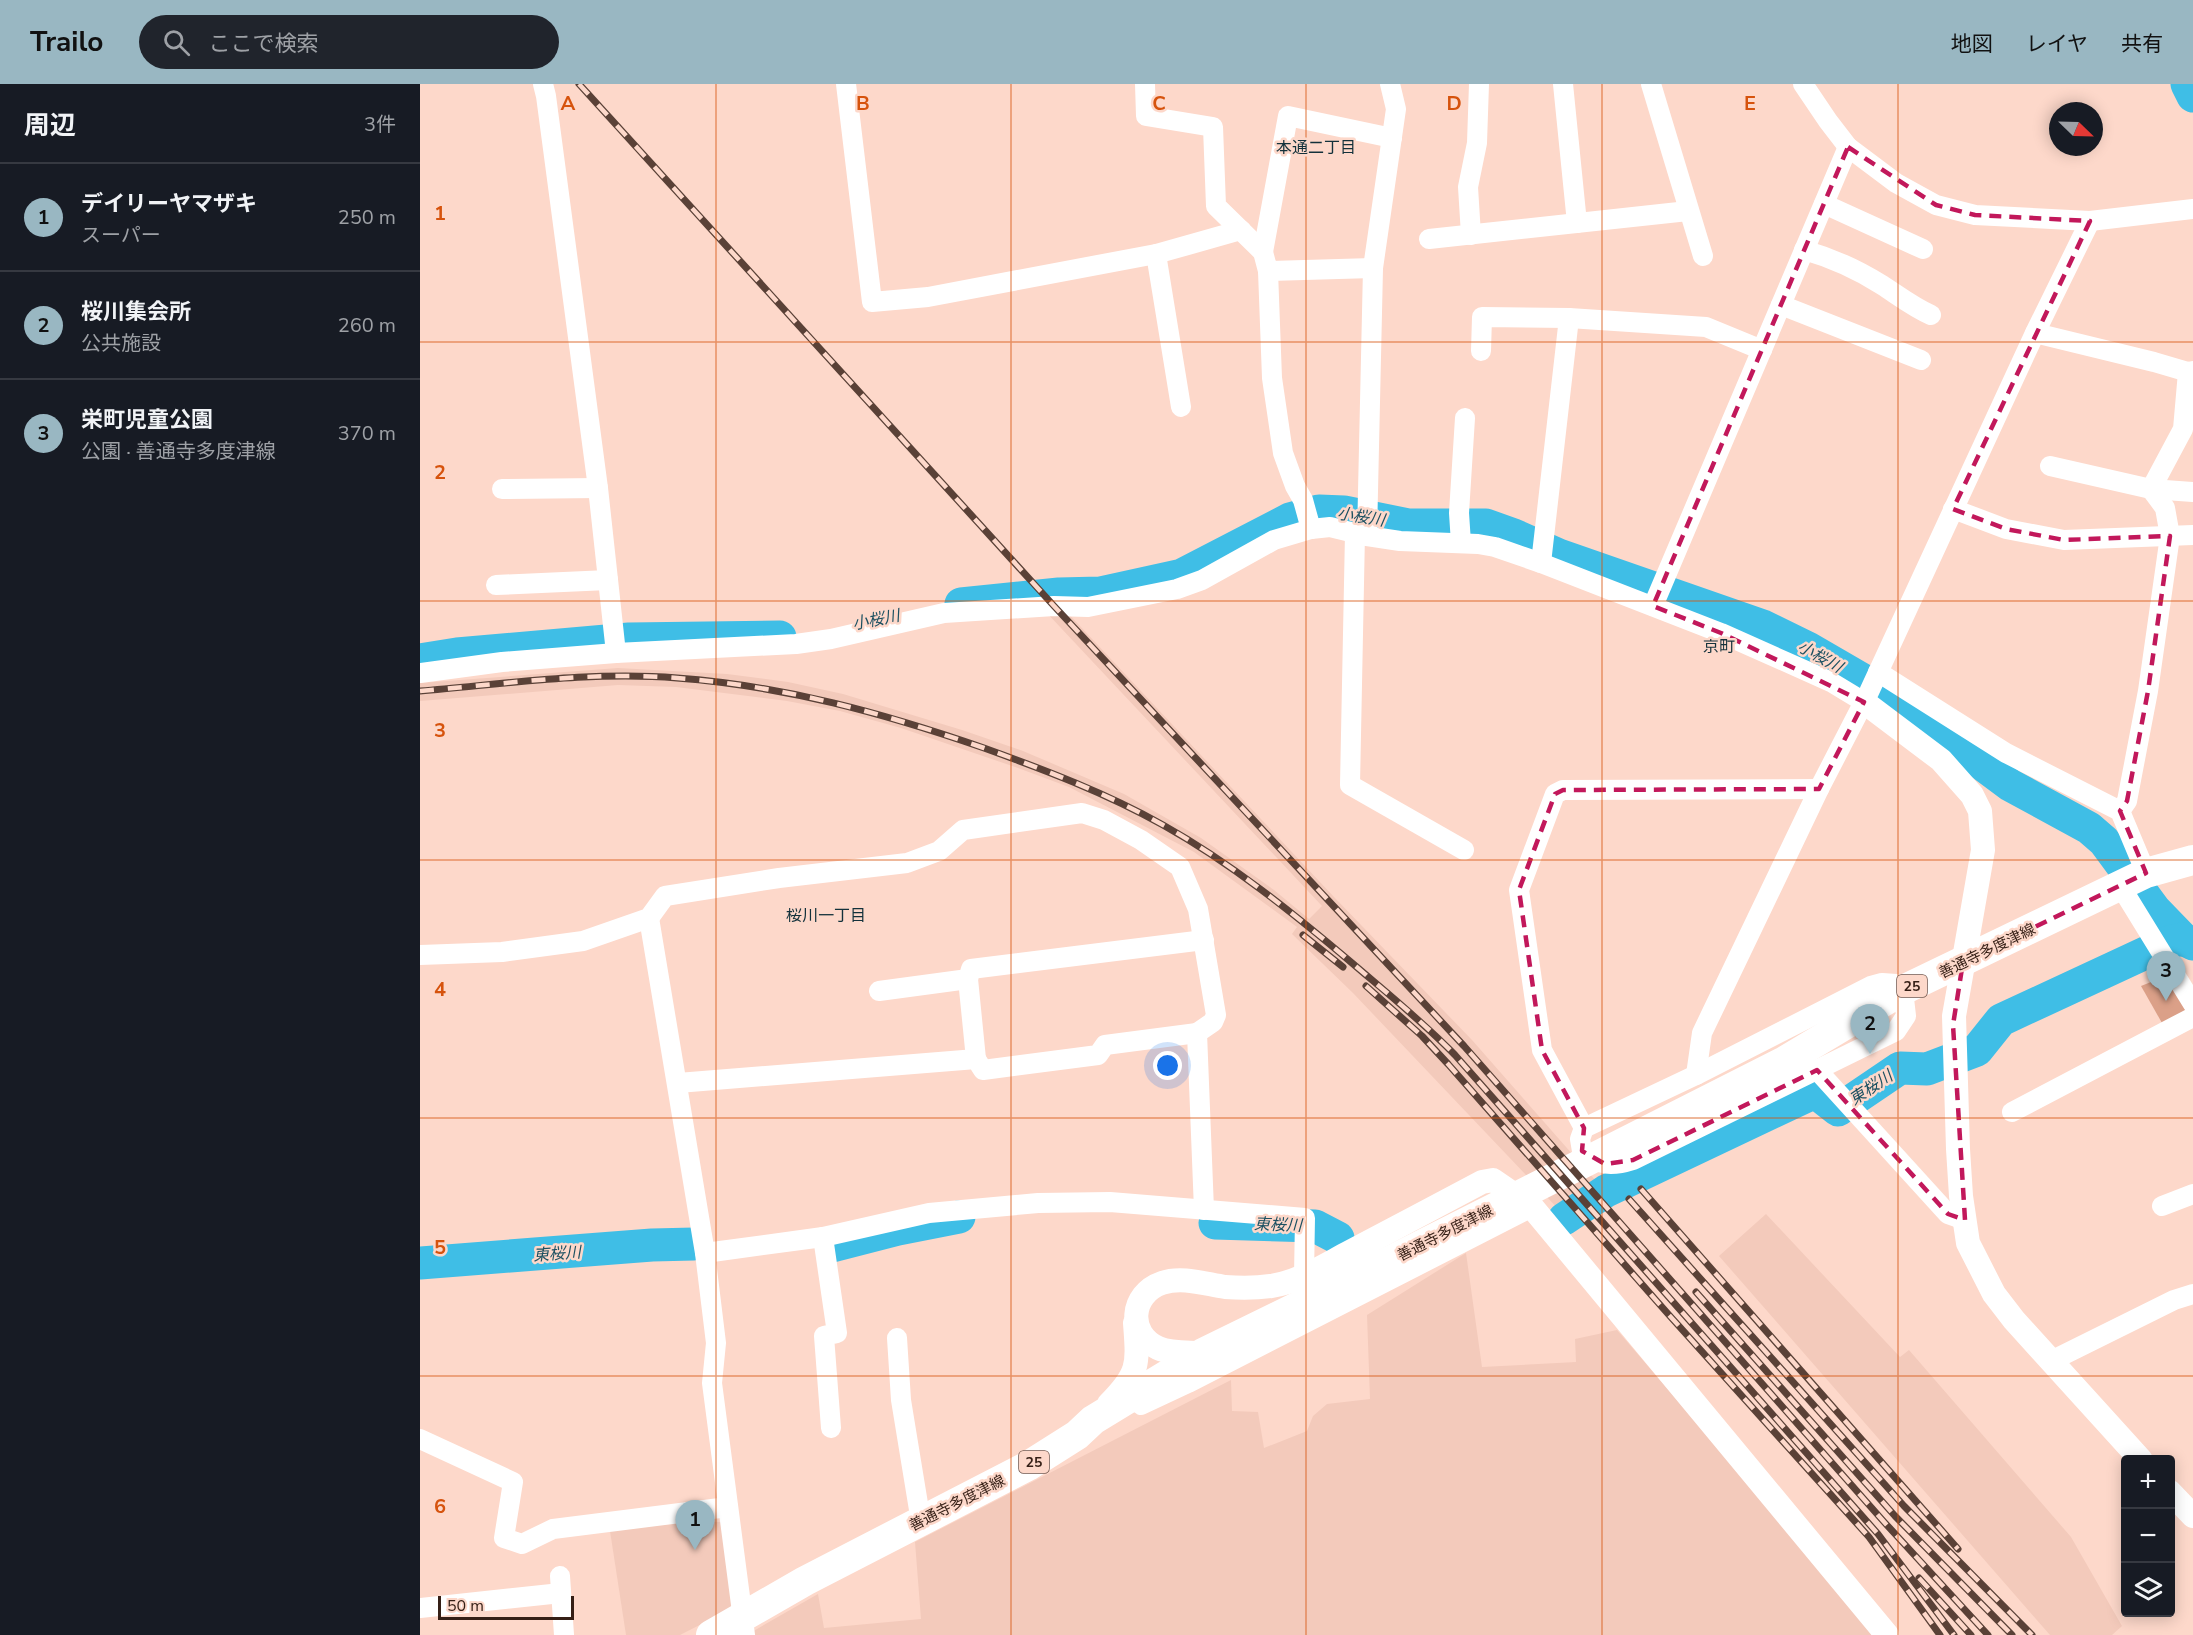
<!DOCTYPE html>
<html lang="ja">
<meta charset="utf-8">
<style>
body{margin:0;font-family:"Nunito Sans","Noto Sans JP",sans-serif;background:#20242c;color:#f1f3f6}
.controls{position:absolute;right:18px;bottom:18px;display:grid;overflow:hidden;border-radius:6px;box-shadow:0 3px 15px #0003}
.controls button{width:54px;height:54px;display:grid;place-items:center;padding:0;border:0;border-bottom:2px solid #363941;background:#171b24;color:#f1f3f6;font:30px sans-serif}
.compass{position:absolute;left:1629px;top:18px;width:54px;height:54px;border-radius:50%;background:#171b24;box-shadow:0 3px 15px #0003;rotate:113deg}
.scale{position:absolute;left:18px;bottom:15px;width:136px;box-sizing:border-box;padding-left:6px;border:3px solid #351f16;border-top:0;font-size:16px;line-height:21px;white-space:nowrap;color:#351f16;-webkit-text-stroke:4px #fdd8ca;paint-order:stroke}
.you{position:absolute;left:748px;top:982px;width:21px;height:21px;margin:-15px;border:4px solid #fff;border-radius:50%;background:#1a73e8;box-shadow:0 0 0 9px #1a73e833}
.badge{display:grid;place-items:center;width:39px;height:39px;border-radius:50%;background:#99b7c2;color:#111;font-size:20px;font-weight:700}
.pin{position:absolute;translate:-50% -50px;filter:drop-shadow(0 2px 3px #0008)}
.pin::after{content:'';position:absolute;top:32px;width:21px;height:18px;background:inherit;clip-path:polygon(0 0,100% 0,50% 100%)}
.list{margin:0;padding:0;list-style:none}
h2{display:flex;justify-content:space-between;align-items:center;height:78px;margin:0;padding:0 24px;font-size:26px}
h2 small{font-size:20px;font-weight:400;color:#9ea1a6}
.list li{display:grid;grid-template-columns:39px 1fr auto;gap:18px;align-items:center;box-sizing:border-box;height:108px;padding:0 24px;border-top:2px solid #363941}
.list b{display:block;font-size:22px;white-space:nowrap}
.list p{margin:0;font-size:20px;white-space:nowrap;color:#9ea1a6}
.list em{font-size:20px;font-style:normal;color:#9ea1a6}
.icon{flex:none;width:33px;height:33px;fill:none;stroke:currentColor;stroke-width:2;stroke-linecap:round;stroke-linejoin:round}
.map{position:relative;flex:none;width:1773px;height:1551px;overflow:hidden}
header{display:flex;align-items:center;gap:36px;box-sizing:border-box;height:84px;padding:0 30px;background:#99b7c2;color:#111}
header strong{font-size:28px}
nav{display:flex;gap:33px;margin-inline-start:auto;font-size:21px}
.search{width:420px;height:54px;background:#20242c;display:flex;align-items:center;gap:15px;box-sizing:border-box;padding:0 21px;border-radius:33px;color:#9ea1a6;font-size:22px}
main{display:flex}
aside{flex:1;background:#171b24}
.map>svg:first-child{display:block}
.built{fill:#f3cabb}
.green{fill:#dba088}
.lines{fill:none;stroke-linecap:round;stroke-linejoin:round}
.river{stroke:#3fbee6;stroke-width:33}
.minor{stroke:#fff;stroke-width:20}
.tertiary{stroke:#fff;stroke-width:24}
.primary{stroke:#fff;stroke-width:30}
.rail-casing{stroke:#5a4137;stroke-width:7}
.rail{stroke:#fdd8ca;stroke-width:4.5;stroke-dasharray:14;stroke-linecap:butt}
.marked{fill:none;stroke:#c2185b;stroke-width:4.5;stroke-dasharray:12 8;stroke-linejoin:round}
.grid{fill:none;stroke:#d6530d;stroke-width:1.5;stroke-opacity:0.55}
.labels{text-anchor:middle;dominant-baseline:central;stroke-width:5;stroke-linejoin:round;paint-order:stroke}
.shield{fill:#fdd8ca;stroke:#71564c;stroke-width:1.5}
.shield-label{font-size:14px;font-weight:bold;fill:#351f16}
.street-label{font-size:15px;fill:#351f16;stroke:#fdd8ca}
.neighbourhood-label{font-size:16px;fill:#13313b;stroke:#fdd8ca}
.water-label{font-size:16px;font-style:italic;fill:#1c5061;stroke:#fdd8ca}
.grid-label{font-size:20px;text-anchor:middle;font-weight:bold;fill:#d6530d;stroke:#fdd8ca;stroke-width:5;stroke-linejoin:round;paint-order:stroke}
</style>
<header>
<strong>Trailo</strong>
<div class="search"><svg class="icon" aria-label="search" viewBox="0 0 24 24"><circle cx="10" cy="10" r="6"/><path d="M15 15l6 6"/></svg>ここで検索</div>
<nav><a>地図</a><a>レイヤ</a><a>共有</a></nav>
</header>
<main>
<aside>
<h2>周辺<small>3件</small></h2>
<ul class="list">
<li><span class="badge">1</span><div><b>デイリーヤマザキ</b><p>スーパー</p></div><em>250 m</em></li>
<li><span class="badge">2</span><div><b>桜川集会所</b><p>公共施設</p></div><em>260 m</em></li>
<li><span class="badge">3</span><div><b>栄町児童公園</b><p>公園 · 善通寺多度津線</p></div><em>370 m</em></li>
</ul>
</aside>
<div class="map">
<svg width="1773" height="1551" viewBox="0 0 1773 1551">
<rect width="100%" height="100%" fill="#fdd8ca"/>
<!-- built -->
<g class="built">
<path d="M630,510l284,303 138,143 131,149 -39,26 -211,-222 -61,-59 5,-7 -103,-75 -125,-65 -51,-19 -117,-40 -61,-17 -53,-10 -111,-14 -58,-2 -198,16v-18l198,-15 109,6 61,8 55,12 119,36 61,21 101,43 77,44 73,52 35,29 13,-13 -292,-311z"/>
<path d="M1346,1130l134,143 9,-7 162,187 51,89 -10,9h-62l-331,-379z"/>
<path d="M1046,1169l16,114 94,-5 -1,-23 42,-9 262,305h-1129v-2l68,-39 6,34 97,-9 -6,-77 316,-162 1,31 26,1 6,36 43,-17 6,-15 14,-12 43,-5 -3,-84z"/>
<path d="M250,1437l53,1 10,86 -53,27h-54l-16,-104z"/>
</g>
<!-- green -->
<path class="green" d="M1746,892l26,40 -26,14 -25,-44z"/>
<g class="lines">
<!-- river -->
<g class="river">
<path d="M1767,0l6,12"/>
<path d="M541,520l98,-10 41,-1 82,-18 108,-56 29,-8 25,1 64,13h78l28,10 45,20 204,71 45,22 81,47 121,90 79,43 15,13 51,69 28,29 10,5"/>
<path d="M0,576l37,-6 172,-15 151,-2"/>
<path d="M1144,1135l42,-28 209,-99 23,18 62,-42 27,1 50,-19 24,-30 168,-78 14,-3"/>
<path d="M795,1139l100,3 23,12"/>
<path d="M412,1162l66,-17 61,-12"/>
<path d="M0,1179l232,-18 42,-1"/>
</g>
<!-- minor -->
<g class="minor">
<path d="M123,0l3,12 52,392 18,165"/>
<path d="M426,0l26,218 56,-5 228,-43 85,-24"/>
<path d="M725,0l1,32 67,11 3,79 47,46 5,19 105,-3"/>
<path d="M1143,0l14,139"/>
<path d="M1231,0l52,172"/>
<path d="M1383,0l25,37 20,26 48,36 40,22 39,10 115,6 103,-12"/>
<path d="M1404,120l99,45"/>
<path d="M1051,151l-3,-48 9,-44 2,-59"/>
<path d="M1009,155l259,-28"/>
<path d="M1384,166c28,8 54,20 78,35 17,11 31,22 49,30"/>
<path d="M843,168l25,-136 104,22"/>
<path d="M736,170l25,153"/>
<path d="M848,187l4,107 11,75 12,33 8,14 8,29"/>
<path d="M1361,221l140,55"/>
<path d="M1615,249l119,29 34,10 5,-1"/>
<path d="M1061,267l1,-34 87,1 137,9 56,23"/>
<path d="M1630,382l101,23 42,3"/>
<path d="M82,405l96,-1"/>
<path d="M1533,425l53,20 58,11 129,-5"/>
<path d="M935,449l-5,252 114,65"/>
<path d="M947,452l6,-268 23,-159 -6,-25"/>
<path d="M1041,459l-2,-30 6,-95"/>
<path d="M1121,479l28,-245"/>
<path d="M76,501l112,-5"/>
<path d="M1233,522l195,-459"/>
<path d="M1458,588l128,81 114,58 26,62"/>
<path d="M0,589l82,-11 114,-9 180,-9 35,-5 113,-26 110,-7 34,1 89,-18 25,-9 72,-40 37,-11 19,-2 37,9 33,5 78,3 17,3 46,16 180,70 110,49 33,20"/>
<path d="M1700,727l7,-10 21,-110 22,-155 -5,-28 -14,-19 32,-60 5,-57"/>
<path d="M1701,803l72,117"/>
<path d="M229,834l56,335 11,90 -4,40 33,252"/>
<path d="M0,871l82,-3 81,-11 66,-23 16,-22 114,-18 128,-15 32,-12 24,-21 119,-17 22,7 37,20 39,27 18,42 18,106 -3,7 -16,11 7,177"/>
<path d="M548,895l8,80"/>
<path d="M1462,899l14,1 7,6 3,26 -10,15 -263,129c-22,7 -33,6 -51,-9l-2,-12 4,-11 112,-53 175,-89z"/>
<path d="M459,907l89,-12 3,-10 233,-29"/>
<path d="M1397,986l131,144 17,6"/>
<path d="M1276,991l6,-42 117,-244 50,-97 166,-359 55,-112"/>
<path d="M258,999l298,-24 7,11 115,-15 7,-10 92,-12"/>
<path d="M1592,1028l181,-95"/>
<path d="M1164,1044l-42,-78 -23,-160 36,-96 8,-4 256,-1"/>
<path d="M1742,1122l31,-12"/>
<path d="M403,1153l14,96 -13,3 7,92"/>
<path d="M285,1169l118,-16 106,-24 109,-10 72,-1 195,16 -1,58"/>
<path d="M477,1254l4,62 20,122"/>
<path d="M1631,1277l123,-61 19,-6"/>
<path d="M721,1321l47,-22 344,-176"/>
<path d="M0,1355l93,43 -9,56 18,6 31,-15 175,-22"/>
<path d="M140,1492l4,59"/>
<path d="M0,1524l141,-15"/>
</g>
<!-- tertiary -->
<g class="tertiary">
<path d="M1444,618l77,58 31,35 8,16 3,39 -29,166 4,133 3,47 7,47 26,51 20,26 127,140"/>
<path d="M783,1269c-14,-1 -32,1 -45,-5 -31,-14 -28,-54 4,-65 20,-7 43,1 63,4 14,1 32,1 46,-1 28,-4 54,-21 79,-34 44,-23 88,-47 132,-70l11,-2 39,27 355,428"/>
<path d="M689,1320c31,-31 29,-40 26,-81"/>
<path d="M1750,1408l23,24"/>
</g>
<!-- primary -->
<path class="primary" d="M291,1551l94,-54 223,-115 49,-31 16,-15 110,-67 147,-72 433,-219 120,-72 243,-117 47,-13"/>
<defs>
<g id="rail">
<path d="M159,0l475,522 410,440 421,477 103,112"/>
<path d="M0,607c85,-7 172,-20 257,-13 108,8 206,35 307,70 61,22 122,45 179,77 68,38 130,88 189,138 35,30 71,59 103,92l423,479 76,101"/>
<path d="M883,851l40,32"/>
<path d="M946,902l56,50 26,28 221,251 200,222 71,98"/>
<path d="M1221,1105l317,360"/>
<path d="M1209,1115l275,307 128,129"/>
<path d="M1276,1208l199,224 117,119"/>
<path d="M1499,1494l52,57"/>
</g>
</defs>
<!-- rail casing -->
<use href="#rail" class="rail-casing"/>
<!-- rail -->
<use href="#rail" class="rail"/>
</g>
<!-- marked area -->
<path class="marked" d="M1428,63l88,58 39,10 115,6 -137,288 53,20 58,11 106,-4 -22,155 -21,110 -7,10 26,62 -183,89 -10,63 12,195 -17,-6 -131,-144 -184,90 -28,4 -23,-13 2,-23 -42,-78 -23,-160 36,-96 8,-4 256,-1 45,-87 -143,-69 -68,-27z"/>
<!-- grid -->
<path class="grid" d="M296,0v1551M591,0v1551M886,0v1551M1182,0v1551M1478,0v1551M0,258h1773M0,517h1773M0,776h1773M0,1034h1773M0,1292h1773"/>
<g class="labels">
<!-- shield labels -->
<g class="shield">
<rect x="1477" y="891" width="30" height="22" rx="4.5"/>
<rect x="599" y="1367" width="30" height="22" rx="4.5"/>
</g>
<g class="shield-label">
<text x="1492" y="902">25</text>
<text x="614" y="1378">25</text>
</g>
<!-- street labels -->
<g class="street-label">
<text transform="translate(1567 867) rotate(-26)">善通寺多度津線</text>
<text transform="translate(1025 1149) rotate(-27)">善通寺多度津線</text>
<text transform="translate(537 1419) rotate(-27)">善通寺多度津線</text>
</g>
<!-- neighbourhood labels -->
<g class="neighbourhood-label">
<text x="896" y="64">本通二丁目</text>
<text x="1299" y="563">京町</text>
<text x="406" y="832">桜川一丁目</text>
</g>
<!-- water labels -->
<g class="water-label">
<text transform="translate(941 433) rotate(9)">小桜川</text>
<text transform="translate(456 536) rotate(-11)">小桜川</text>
<text transform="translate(1400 573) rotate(29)">小桜川</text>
<text transform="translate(1451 1004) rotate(-34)">東桜川</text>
<text transform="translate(858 1141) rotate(2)">東桜川</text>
<text transform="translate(137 1170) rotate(-4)">東桜川</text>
</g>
</g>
<g class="grid-label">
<text x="148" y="26">A</text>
<text x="443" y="26">B</text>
<text x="739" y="26">C</text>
<text x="1034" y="26">D</text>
<text x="1330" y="26">E</text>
<text x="20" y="136">1</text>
<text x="20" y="395">2</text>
<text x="20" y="653">3</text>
<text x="20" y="912">4</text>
<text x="20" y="1170">5</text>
<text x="20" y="1429">6</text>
</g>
</svg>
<div class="controls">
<button>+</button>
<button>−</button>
<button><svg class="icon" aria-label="layers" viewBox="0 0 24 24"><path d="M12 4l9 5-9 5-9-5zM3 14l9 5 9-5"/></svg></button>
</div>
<svg class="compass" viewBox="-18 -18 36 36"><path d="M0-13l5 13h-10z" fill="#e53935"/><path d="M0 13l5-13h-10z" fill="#9ea1a6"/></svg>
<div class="scale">50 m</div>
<div class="you"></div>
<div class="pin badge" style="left:275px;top:1466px">1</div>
<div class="pin badge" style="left:1450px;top:970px">2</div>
<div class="pin badge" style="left:1746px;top:917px">3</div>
</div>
</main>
